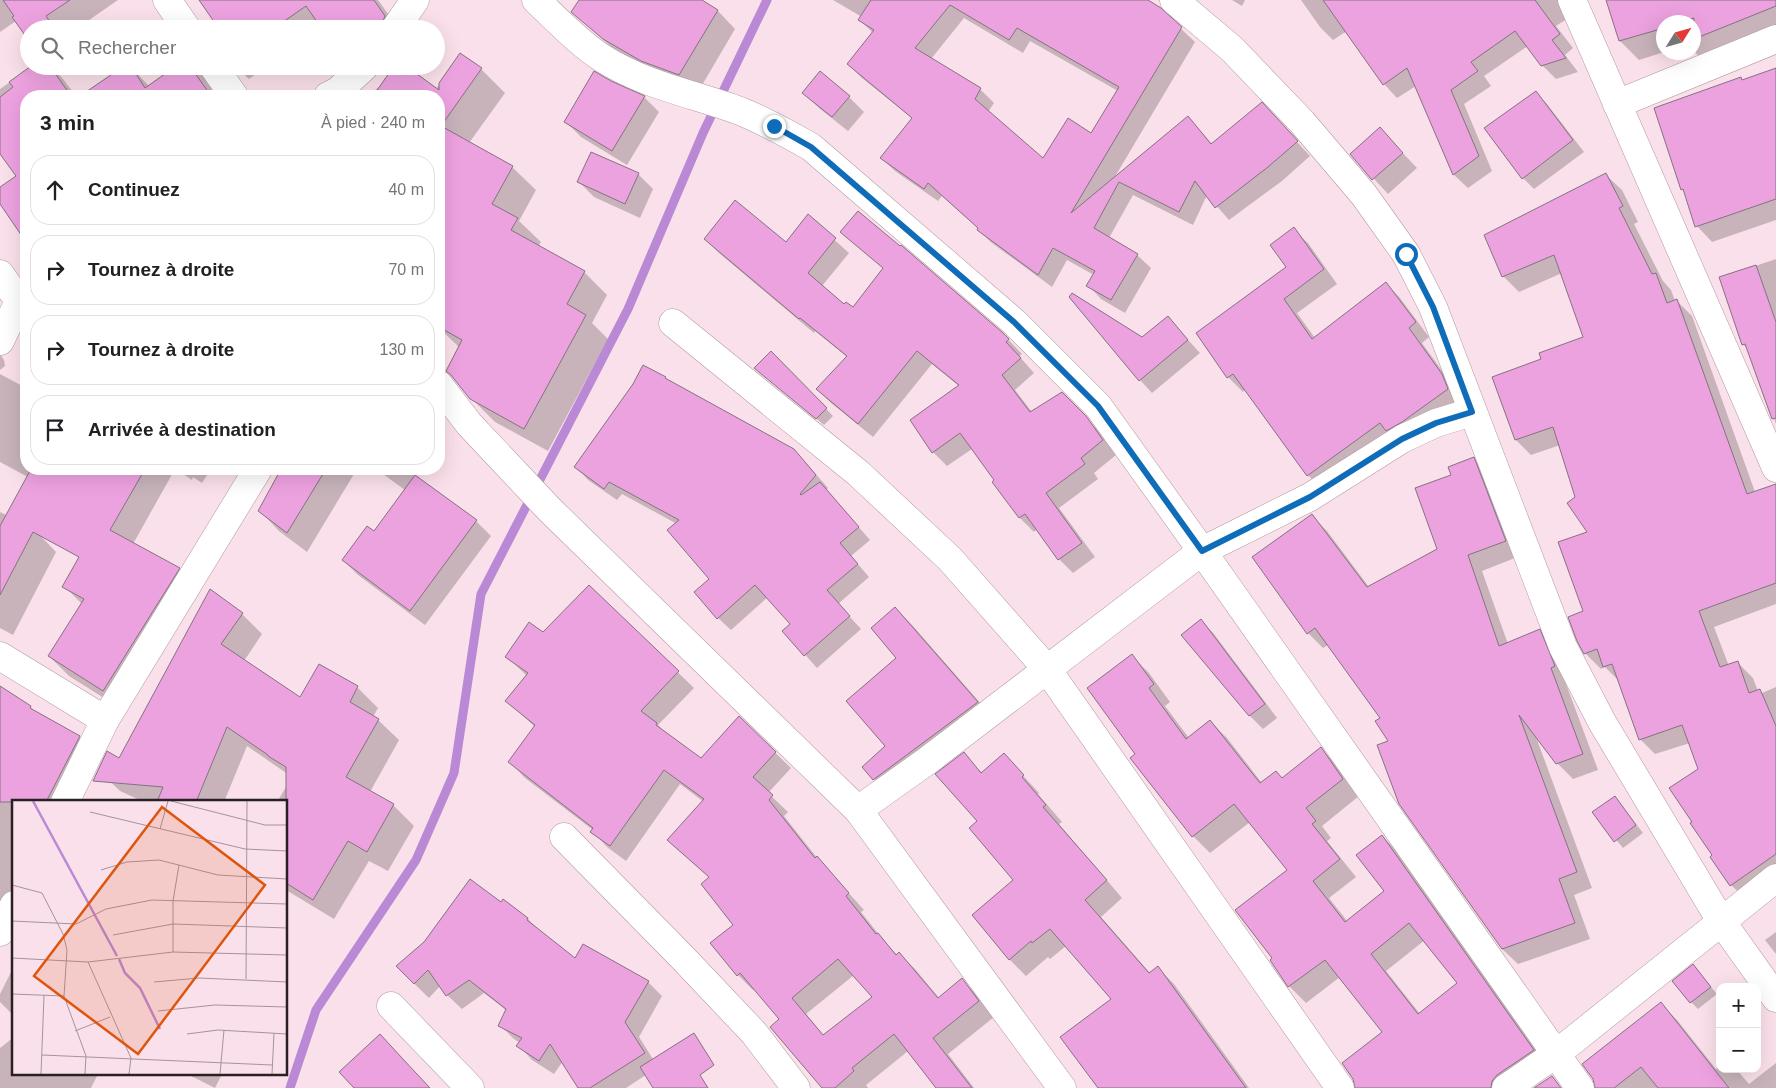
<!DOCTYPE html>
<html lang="fr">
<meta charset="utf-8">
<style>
body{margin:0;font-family:Arial,sans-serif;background:#f2f2f2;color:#202124}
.controls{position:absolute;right:15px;bottom:15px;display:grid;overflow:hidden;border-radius:10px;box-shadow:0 5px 20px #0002}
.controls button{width:45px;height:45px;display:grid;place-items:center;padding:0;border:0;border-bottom:1px solid #e0e0e0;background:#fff;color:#202124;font:25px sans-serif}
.compass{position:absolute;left:1656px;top:15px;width:45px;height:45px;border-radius:50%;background:#fff;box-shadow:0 5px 20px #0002;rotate:53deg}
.stop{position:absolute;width:15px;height:15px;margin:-11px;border:4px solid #0e6cb9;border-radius:50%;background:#fff}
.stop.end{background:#0e6cb9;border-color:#fff;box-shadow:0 1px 5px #0008}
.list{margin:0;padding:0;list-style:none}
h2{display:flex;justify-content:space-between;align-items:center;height:65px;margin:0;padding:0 20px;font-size:21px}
h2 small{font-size:16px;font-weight:400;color:#757577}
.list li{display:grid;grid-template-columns:32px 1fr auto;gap:15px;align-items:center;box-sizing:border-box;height:70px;margin:0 10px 10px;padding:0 10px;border:1px solid #e0e0e0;border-radius:20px}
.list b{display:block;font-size:19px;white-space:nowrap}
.list em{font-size:16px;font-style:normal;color:#757577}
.icon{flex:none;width:28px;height:28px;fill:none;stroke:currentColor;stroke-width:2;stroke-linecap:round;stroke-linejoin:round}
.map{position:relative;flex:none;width:1776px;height:1088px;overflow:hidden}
.search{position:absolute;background:#fff;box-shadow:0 5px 20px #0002;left:20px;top:20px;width:425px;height:55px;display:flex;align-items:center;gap:12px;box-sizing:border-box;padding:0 18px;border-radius:28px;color:#757577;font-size:19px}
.panel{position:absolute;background:#fff;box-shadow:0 5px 20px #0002;left:20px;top:90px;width:425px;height:385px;border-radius:20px}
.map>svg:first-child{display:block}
.shadow{fill:#0003;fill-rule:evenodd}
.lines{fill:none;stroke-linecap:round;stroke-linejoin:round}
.stream{stroke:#b989d5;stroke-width:9}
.building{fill:#eda2e0;stroke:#847280;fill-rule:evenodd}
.street-casing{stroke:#b199a2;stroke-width:29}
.street{stroke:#fff;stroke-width:28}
.route{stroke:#0e6cb9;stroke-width:6}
.inset-river{fill:none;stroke:#b989d5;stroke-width:2.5}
.inset-road{fill:none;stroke:#a6939a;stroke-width:1}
.view{fill:#de560d;fill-opacity:0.15;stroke:#de560d;stroke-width:2.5}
.inset-edge{fill:none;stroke:#292023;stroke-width:2.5}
</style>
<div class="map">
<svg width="1776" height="1088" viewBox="0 0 1776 1088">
<rect width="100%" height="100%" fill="#fae0ea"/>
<!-- shadow -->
<g class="shadow">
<path d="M0,0h118l-42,29h-47l-13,-8 -16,11z"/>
<path d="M200,0h178l21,29h-179z"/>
<path d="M580,0h119l19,11 17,18 -37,63 -76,-35 -49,-45z"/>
<path d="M833,0h315l12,9 35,33 -82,138 75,-63 24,27 63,-26 35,38 -28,25 -53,39 -22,-25 -14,30 -60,-30 -24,43 28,17 14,13 -26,45 -24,-14 -13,-14 6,-10 -27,-15 -15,27 -60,-44 -14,-13 1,-1 -37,-33 -4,5 -43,-30 -14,-13 32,-39 -51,-41 -14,-14 25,-31 -13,-13 2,-3zM964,18l59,35 7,-12 88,50 -27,43 -48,26 -55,-48 6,-9 -14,-14 -49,-30z"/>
<path d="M1232,0h13l-3,6z"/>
<path d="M1301,0h257l12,17 -14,9 17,22 -8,7 13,17 -22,7 -14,-14 -14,-19 -44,30 7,10 -27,18 28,67 -24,17 -14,-13 -38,-89 -19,12 -13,-14 -37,-53 -14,9 -13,-13z"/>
<path d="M1607,0h169v33l-72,29 -10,-11v-29h-30v30l-25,8 -19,-19z"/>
<path d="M461,55l20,14 24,24 -36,50 43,24 24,23 -17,31 22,21 -3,5 46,25 23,23 -15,28 16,16 -60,112 -53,-29 -24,-24 -11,-50 -21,-20v-14l3,-6 -3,-2v-210h-72l16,-12 53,5z"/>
<path d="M33,66h18l12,13 13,17h-50v143l-26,-38v-13l17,-12 -17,-24v-63z"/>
<path d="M126,66h4l19,20 30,-20h88l-18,13 -9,-8 -7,-1 -9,2 -4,24h-138z"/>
<path d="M1776,72v148l-64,22 -15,-16 -12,-33 -3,-4 58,-111 3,3z"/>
<path d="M611,83l33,14 15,15 -32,53 -46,-28 -15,-15z"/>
<path d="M804,93l45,4 15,15 -16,19 -29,-23z"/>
<path d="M1536,93l11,11 37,48 -50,37 -11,-11 -38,-50z"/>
<path d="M1380,129l37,39 -29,26 -36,-39z"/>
<path d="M591,153l47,21 15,15 -13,29 -46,-21 -15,-15z"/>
<path d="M1606,175l16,15 16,32 -4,2 29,57 8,9 4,11h2l15,15 63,176 21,-7v119l-62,23 15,39 9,-3 15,15 5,13 1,-1 3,3 14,-6v193l-29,20 -16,-15 -37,-63 5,-53 -9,-26 -35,11 -15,-15 -20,-57 -15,-15 -4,2 -16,-16 4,-120 -29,-88 -29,10 -15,-15 27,-80 42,-22 -23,-65 -43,19 -16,-16z"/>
<path d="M808,216l41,37 -27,33 23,19 8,4 31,-40 -42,-37 161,102 19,20 -3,2 15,17 -19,17 17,22 29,-19 39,39 16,23 -22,18 4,6 -39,29 36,49 -22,16 -14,-14 -22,-30 -3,3 -14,-14 -26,-36 2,-2 -24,-31 -25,17 -14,-14 27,-65 -28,-23 -59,73 -42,-34 -14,-14 30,-32 -32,-26 -1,2 -95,-80 -14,-14 82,5z"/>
<path d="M1293,229l15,14 29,41 -40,29 18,25 71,-55 14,15 29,39 -7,6 34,47 5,13 -139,86 -14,-14 -62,-86 -3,3 -15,-15 -31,-44 91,-65z"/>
<path d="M1776,259v165l-27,-74 -6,-6 -23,-66z"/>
<path d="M1168,318l32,35 -48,40 -12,-13z"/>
<path d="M771,353l62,63 -9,9 -68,-57z"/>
<path d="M0,354l4,6 1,6 -5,4z"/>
<path d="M0,374l26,14v81h185l-9,14 -9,-6 -1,3 -17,-11 -42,75 46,25 20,20 -76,121 -54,-34 -20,-20 33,-52 -18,-18 18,-32 -54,-77 -28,-15z"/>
<path d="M665,378l5,4 136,81 22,25 -2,2 44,50 -19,16 18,21 -31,27 23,25 -44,39 -33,-37 8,-7 -24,-27 -37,33 -13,-12 -7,-39 -34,-55 -55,-30 -5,6 -29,-20 -12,-13z"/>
<path d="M439,407l7,8 -7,9z"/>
<path d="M1473,459l16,16 31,81 -38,15 26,73 31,-13 16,15 15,36 -4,2 32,86 -25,9 -16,-16 -21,-26 56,151 -18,7 16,44 -72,25 -16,-15 -112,-207 -9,-23 -53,-74 -5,3 -15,-15 4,-117 15,15 42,56 70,-38 14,-73z"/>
<path d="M283,469h74l-50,83 -28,-21 -19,-20z"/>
<path d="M376,469h44l-5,7 61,45 15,15 -66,89 -67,-50 -15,-15 31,-27 31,-43z"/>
<path d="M0,512l34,17 22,23 -43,83 -13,-7z"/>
<path d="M589,586l105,102 -36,37 10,11 33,23 38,-41 52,50 -23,25 20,19 -4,4 34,43 46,51 -3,2 23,29 13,14 2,-1 16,15 24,29 23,-18 16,16 16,21 -46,37 26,34h-36l-30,-37 -42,34 2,3h-44l-44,-69 -25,-30 -2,1 -15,-15 -4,-50 -24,-47 -41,-38 35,-38 -24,-18 -54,77 -19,-14 -15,-16 1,-1 -68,-52 -15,-16 25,-35 -28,-26 20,-25 -20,-19 36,-23zM854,975l20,22 -50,39 -18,-22z"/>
<path d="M895,608l18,18 83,95 -104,76 -29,-30 24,-20 11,-89z"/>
<path d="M242,614l20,20 -18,27 57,38 18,-33 38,21 21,21 -5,9 5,3 21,20 -29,52 23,13 21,21 -26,45 -19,-10 -35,58 -48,-29v-88h-9l15,-25 -45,-31 -23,56h-80l-24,-11 -21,-20 20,-12z"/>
<path d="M1201,620l13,14 63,84 -14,11 -13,-13 -67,-81z"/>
<path d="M1132,656l17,17 21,29 -5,4 24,32 21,-17 17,17 35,45 20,-4 39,-30 16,16 22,31 -37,30 9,12 -4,3 29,36 -27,21 19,24 38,-31 -4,-55 17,17 151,214 -31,21h-163l28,-56 -44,-55 -34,26 -17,-17 -18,-25 3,-2 14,-89 -38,-48 -40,31 -17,-17 -61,-78 4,-3zM1425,940l34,43 -39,31 -34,-43z"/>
<path d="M0,687l30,20 6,6 43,24 21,21 -30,44h-56v123l-14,4z"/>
<path d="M964,754l19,20 21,-19 35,38 -1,1 24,28 -3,2 63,74 -21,19 49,56 8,-5 16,16 75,104h-149l30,-66 -28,-36 -36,-40 -16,13 -2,-2 -22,19 -16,-16 -36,-45 41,-35 -36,-59z"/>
<path d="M1615,797l28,36 -20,15 -29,-35z"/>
<path d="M501,904l27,15 14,14 34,27 72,22 14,14 -23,41 19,30 -32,21h-46l-17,-27 -9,13 -22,-14 -14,-15 2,-2 -6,-4 -14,-14 7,-14 -23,-18 -22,16 -15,-14 -6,-10 -12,13 -32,-31z"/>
<path d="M1776,932v22l-11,-14z"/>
<path d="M14,966v50l-14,-14v-8z"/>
<path d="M1693,966l24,28 -19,15 -7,-7z"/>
<path d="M1661,1004l16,16 39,49 4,-3v3h16l13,15 27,-21v25h-180z"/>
<path d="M14,1037v37h84l-7,14h-91v-40z"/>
<path d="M187,1074h35l-7,14z"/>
</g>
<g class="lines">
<!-- stream -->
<path class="stream" d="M290,1088l26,-78 100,-150 38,-87 27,-179 147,-285 75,-176 64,-133"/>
</g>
<!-- building -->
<g class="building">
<path d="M3,0h67l-24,16 6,9 -6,4h-17v12l-17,-24 2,-1z"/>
<path d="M199,0h175l11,16 -5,13h-58l-16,-23 -33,23h-54z"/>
<path d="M579,0h123l16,10 -39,65 -38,-14 -38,-22 -32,-27z"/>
<path d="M871,0h277l13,8 21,19 -111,186 117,-97 23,28 51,-42 36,39 -30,26 -53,41 -20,-27 -16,31 -60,-30 -25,46 44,26 -27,46 -25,-14 9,-15 -42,-23 -15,27 -61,-45 1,-2 -50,-45 -4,6 -44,-31 32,-40 -65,-54 27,-34 -16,-10zM950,5l59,35 8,-12 102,59 -28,46 -23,-15 -25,40 -68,-59 6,-11 -66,-40z"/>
<path d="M1323,0h212l25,34 -8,6 14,18 -25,8 -26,-35 -44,31 7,9 -27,19 28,66 -26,19 -46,-107 -24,17z"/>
<path d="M1606,0h170v6l-82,33v-21l-14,4h-16v6l-45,13z"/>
<path d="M460,53l22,15 -41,58 72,40 -21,38 26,14 -7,12 74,41 -18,33 19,11 -62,114 -54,-30 -19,-24 -5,-4 16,-31 -23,-13v-231h-66l21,-30h12l33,24v-7z"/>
<path d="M31,66h19l21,30h-45v146l-26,-38v-17l16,-11 -16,-22v-57l13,-10 -4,-5z"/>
<path d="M124,66h7l14,22 31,-22h14l21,30h-131z"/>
<path d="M1776,68v131l-81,28 -12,-38 -2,1 -27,-82 87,-31 1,3z"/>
<path d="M594,71l17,10 34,15 -33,55 -48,-29z"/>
<path d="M820,71l30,25 -18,21 -30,-24z"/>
<path d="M1536,91l37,49 -51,39 -38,-51z"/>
<path d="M1380,127l23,26 -31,27 -22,-26z"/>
<path d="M591,152l48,21 -14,31 -48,-22z"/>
<path d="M1606,173l17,33 -4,2 33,66 4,-1 11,30 10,-4 70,195 29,-10v99l-77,28 21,56 18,-6 11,32 11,-4 16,37v128l-46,32 -20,-29 2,-2 -22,-32 2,-1 -23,-34 29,-19 -16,-44 -43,15 -27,-76 -9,3 -6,-18 -13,5 -7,-13 -9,-24 15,-6 -25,-69 29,-10 -20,-29 8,-6 -22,-70 -38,13 -23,-63 49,-18 -2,-6 44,-16 -29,-82 -52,22 -18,-42z"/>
<path d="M735,200l51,42 22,-28 28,24 -28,35 36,31 2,-2 7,5 30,-39 -43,-36 18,-21 42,35 1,-1 102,88 6,6 -3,3 15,16 -19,17 28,37 32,-20 24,24 17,24 -22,18 4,6 -39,29 36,50 -24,17 -33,-46 -6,4 -27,-36 2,-2 -34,-47 -28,20 -22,-33 49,-35 -42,-34 -59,73 -42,-35 31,-33 -47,-38 -1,1 -95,-80z"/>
<path d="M1294,227l30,42 -40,30 28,40 74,-57 30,40 -7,6 33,46 6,15 -46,33 -16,9 -6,-8 -73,53 -74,-102 -6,4 -31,-45 90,-66 -16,-22z"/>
<path d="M1756,265l20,57v96l-4,1 -27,-75 -3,1 -23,-68z"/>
<path d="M1072,293l70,44 26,-21 20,24 -49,41 -70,-84z"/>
<path d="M771,351l56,57 -11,11 -62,-51z"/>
<path d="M643,365l23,12 -1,1 129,71 22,26 -16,19 1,1 19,-13 39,45 -19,16 18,21 -31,26 23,26 -46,40 -22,-25 8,-7 -35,-39 -38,34 -23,-27 15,-13 -42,-49 12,-10 -70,-38 -5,7 -30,-22 59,-83z"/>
<path d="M1474,457l32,84 -38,14 31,91 41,-17 15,37 -4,2 32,86 -27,10 -37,-49 58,157 -18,7 16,44 -73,26 -103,-145 -22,-59 11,-4 -13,-20 5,-3 -65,-90 -8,6 -55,-77 60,-43 55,73 70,-38 -22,-61 36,-13 -3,-8z"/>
<path d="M31,469h114l-35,61 70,38 -77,123 -55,-35 36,-57 -22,-12 17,-30 -46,-25 -33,63v-69z"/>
<path d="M281,469h45l-39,64 -29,-22z"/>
<path d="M415,475l62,45 -67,91 -68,-51 25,-34 7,5z"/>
<path d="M589,585l90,86 -38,40 16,12 -1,2 45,33 38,-42 37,36 -23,25 20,18 -4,5 46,58 2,-2 32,37 -3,3 30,38 2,-1 18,22 3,-3 39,46 24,-20 17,23 -46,37 39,50h-36l-42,-54 -42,34 2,3 -19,17h-13l-52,-61 9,-8 -39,-46 -3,3 -27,-33 23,-18 -32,-41 8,-7 -42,-37 37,-41 -40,-29 -54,76 -20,-14 3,-4 -85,-66 27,-37 -30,-24 23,-28 -23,-16 24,-35 14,10zM838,959l34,38 -49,38 -31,-37z"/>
<path d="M210,589l33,24 -22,31 79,53 19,-33 39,22 -8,16 29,17 -33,58 48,27 -27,48 -19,-11 -35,59 -27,-17v-116l-18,-11v-1l-41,-28 -31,75h-39l6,-15 -70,-6 14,-30 12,7z"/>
<path d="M895,607l83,95 -105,78 -11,-13 23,-21 -39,-45 50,-43 -25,-30z"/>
<path d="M1201,619l64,85 -16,12 -68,-81z"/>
<path d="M1132,654l22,30 -5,4 37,51 24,-19 50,63 16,-12 6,7 39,-31 22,32 -37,29 10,13 -4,3 28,35 -27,22 32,41 39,-31 -28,-36 26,-20 152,215 -37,25 -5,6 -1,7h-136l-2,-9 -11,-16 40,-31 -57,-72 -37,27 -18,-27 2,-2 -37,-48 52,-40 -53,-66 -42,33 -62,-79 5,-4 -48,-66zM1409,923l48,60 -39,31 -47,-60z"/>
<path d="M0,686l31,20 -1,2 50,28 -34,66h-46z"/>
<path d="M964,752l17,21 23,-20 20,22 -2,2 24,28 -3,2 64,73 -22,20 64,73 9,-7 88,122h-148l-38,-51 51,-38 -61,-70 -18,14 -1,-2 -22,19 -37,-45 41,-35 -44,-52 8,-7 -42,-47z"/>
<path d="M1615,796l21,29 -22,17 -22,-30z"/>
<path d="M470,879l31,23 2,-3 25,19 -1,2 48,38 8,-14 66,37 -24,41 20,31 -55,35h-12l-28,-44 -11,17 -23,-15 6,-8 -24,-12 8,-17 -37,-29 -23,16 -18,-26 -14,14 -18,-18 28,-24z"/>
<path d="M1693,964l18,23 -21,16 -18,-22z"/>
<path d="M1661,1002l68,86h-71l-17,-21 -27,21h-19l-2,-9 -11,-15z"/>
<path d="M694,1033l20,32 -14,10 8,13h-55l-13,-21z"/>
<path d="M380,1034l22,24 28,30h-76l-15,-16z"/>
<path d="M1552,1076l9,12h-27z"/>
</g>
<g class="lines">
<defs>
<g id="street">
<path d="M167,0l20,29"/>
<path d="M536,0c20,19 43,43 66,58 42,27 92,36 138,53 25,10 48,23 71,36l203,175 84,84 104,145 378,537"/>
<path d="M1174,0l58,49 70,73 62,73 42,59 27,53 130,340 39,75 119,199 55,77"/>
<path d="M1572,0l204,468"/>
<path d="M395,29l20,-29"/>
<path d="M213,66l21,30"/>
<path d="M328,96l10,-5 27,-25"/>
<path d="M1617,104l159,-65"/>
<path d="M0,274l19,27"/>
<path d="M673,323l185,150 92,86 97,110 293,419"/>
<path d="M0,341l19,-40 7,-5"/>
<path d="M439,385l30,39 81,86 308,300 204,278"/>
<path d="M0,656l105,64"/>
<path d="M65,802l40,-82 153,-251"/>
<path d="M858,810l69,-49 275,-210 108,-54 92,-58 34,-16 36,-11"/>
<path d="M564,837l120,122 70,74 42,55"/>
<path d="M0,932l14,-27"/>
<path d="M391,1006l79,82"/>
<path d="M1506,1088l50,-34 220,-176"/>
</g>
</defs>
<!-- street casing -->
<use href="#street" class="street-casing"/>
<!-- street -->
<use href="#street" class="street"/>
</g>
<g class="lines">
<!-- route -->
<path class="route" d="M774,126l37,21 203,175 84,84 104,145 108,-54 92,-58 34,-16 36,-11 -39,-105 -27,-53"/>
</g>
<!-- overview -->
<g transform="translate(12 800)">
<rect width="275" height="275" fill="#fae0ea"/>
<path class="inset-river" d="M21,1l84,155M107,159l6,14 15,15 20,41"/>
<path class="inset-road" d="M159,1l94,24h22M78,12l155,37 42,2M148,29l8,-28M89,70l26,-8 32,-2 59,15 69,4M0,85l30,8 21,41 4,16 -3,46 22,60 -1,18M0,121l64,3 30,-15 46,-9 135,4M101,135l60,-11 114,4M161,152v-51l6,-36M0,158l76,4 85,-10 114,3M76,162l43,96 -2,16M234,179l1,-178M142,182l45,-4 88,4M0,194l52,2M146,211l57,-6 72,2M63,231l35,-14M175,234l31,-4 69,4M30,255l230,10M29,274l3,-79M208,274l4,-44M260,274l2,-41"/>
<path class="view" d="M150,7l103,78 -127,169 -104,-78z"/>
<rect width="275" height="275" class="inset-edge"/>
</g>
</svg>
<div class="controls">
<button>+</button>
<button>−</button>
</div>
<svg class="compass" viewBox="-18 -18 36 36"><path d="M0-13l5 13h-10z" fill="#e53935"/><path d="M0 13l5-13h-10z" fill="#757577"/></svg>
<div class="stop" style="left:1406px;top:254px"></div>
<div class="stop end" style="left:774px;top:126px"></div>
<div class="search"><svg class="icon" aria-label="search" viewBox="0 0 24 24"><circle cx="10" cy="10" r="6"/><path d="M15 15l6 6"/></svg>Rechercher</div>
<section class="panel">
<h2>3 min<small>À pied · 240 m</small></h2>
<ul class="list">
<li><svg class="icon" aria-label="ahead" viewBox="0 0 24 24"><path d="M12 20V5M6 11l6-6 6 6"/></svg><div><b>Continuez</b></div><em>40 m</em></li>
<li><svg class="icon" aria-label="right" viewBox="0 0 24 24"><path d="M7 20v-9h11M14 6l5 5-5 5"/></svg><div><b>Tournez à droite</b></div><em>70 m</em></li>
<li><svg class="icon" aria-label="right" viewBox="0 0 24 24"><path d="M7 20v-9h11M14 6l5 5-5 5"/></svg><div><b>Tournez à droite</b></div><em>130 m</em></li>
<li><svg class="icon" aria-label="arrive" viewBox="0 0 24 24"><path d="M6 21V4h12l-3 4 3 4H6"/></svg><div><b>Arrivée à destination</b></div></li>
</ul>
</section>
</div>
